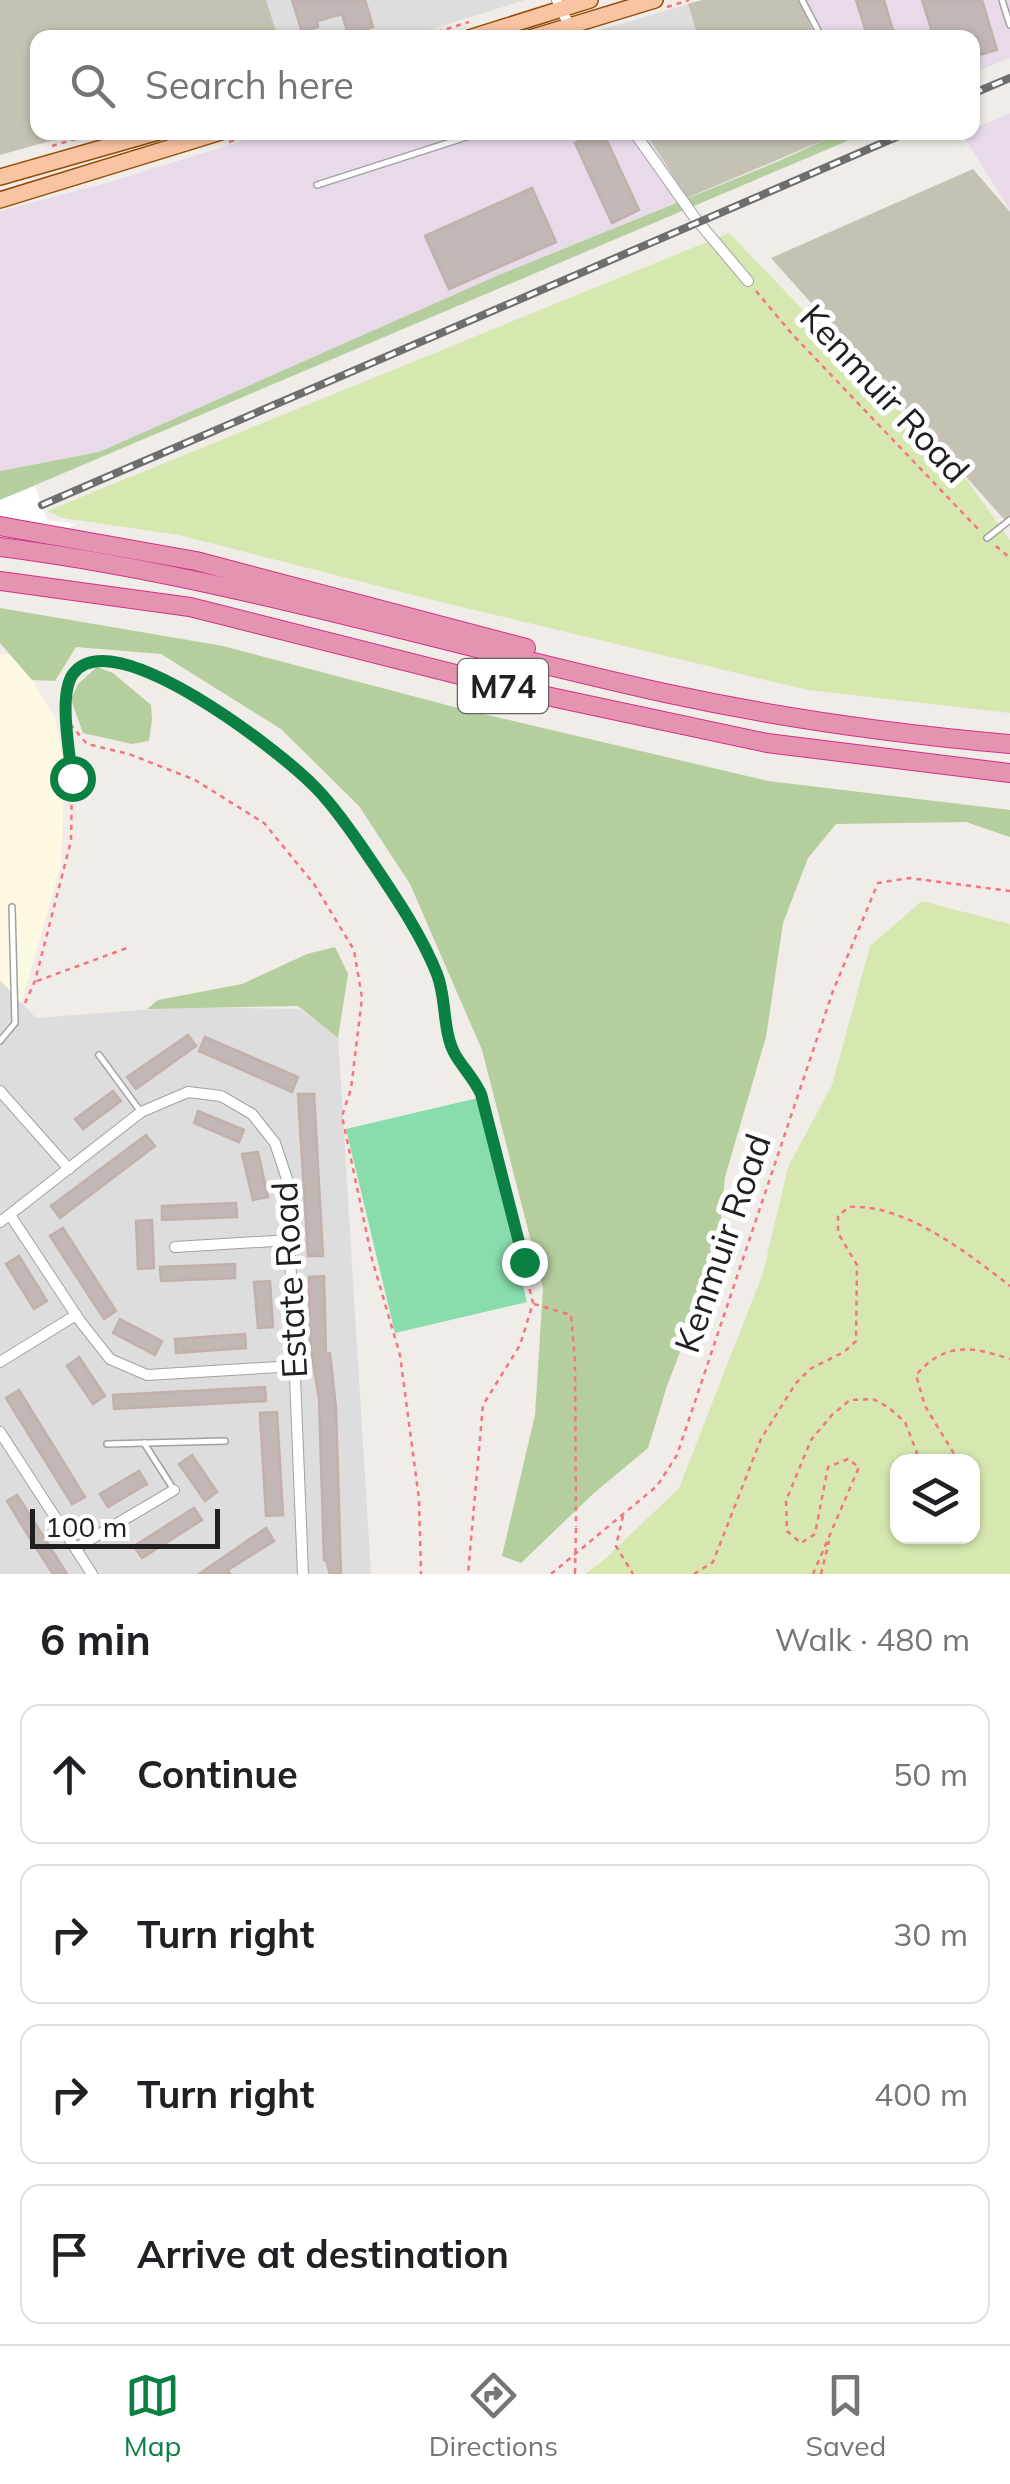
<!DOCTYPE html>
<meta charset="utf-8">
<style>
body{margin:0;font-family:Mulish,sans-serif;background:#f2f2f2;color:#202124}
.controls{position:absolute;right:30px;bottom:30px;display:grid;overflow:hidden;border-radius:20px;box-shadow:0 2px 8px #0004}
.controls button{width:90px;height:90px;display:grid;place-items:center;padding:0;border:0;border-bottom:2px solid #e0e0e0;background:#fff;color:#202124;font:50px sans-serif}
.scale{position:absolute;left:30px;bottom:25px;width:190px;box-sizing:border-box;padding-left:10px;border:5px solid #202020;border-top:0;font-size:28px;line-height:35px;white-space:nowrap;color:#202020;-webkit-text-stroke:8px #fff;paint-order:stroke}
.stop{position:absolute;width:30px;height:30px;margin:-22px;border:8px solid #0b8043;border-radius:50%;background:#fff}
.stop.end{background:#0b8043;border-color:#fff;box-shadow:0 2px 10px #0008}
.list{margin:0;padding:0;list-style:none}
h2{display:flex;justify-content:space-between;align-items:center;height:130px;margin:0;padding:0 40px;font-size:42px}
h2 small{font-size:32px;font-weight:400;color:#757577}
.list li{display:grid;grid-template-columns:65px 1fr auto;gap:30px;align-items:center;box-sizing:border-box;height:140px;margin:0 20px 20px;padding:0 20px;border:2px solid #e0e0e0;border-radius:20px}
.list b{display:block;font-size:38px;white-space:nowrap}
.list em{font-size:32px;font-style:normal;color:#757577}
.icon{flex:none;width:55px;height:55px;fill:none;stroke:currentColor;stroke-width:2;stroke-linecap:round;stroke-linejoin:round}
.map{position:relative;flex:none;width:1010px;height:1574px;overflow:hidden}
.search{position:absolute;background:#fff;box-shadow:0 2px 8px #0004;left:30px;right:30px;top:30px;height:110px;display:flex;align-items:center;gap:25px;box-sizing:border-box;padding:0 35px;border-radius:20px;color:#757577;font-size:38px}
.sheet{height:770px;background:#fff}
nav{display:flex;justify-content:space-around;align-items:center;box-sizing:border-box;height:140px;border-top:2px solid #e0e0e0;background:#fff;font-size:28px;color:#757577}
nav a{display:grid;justify-items:center;gap:5px}
nav .on{color:#0b8043}
.map>svg:first-child{display:block}
.residential{fill:#deddde}
.industrial{fill:#e9dae9}
.education{fill:#fef9e3}
.construction{fill:#c5c2b3}
.grass{fill:#d6e8b0;fill-rule:evenodd}
.forest{fill:#b5ce9e}
.pitch{fill:#89dcac}
.pier{fill:#fff}
.building{fill:#c1b7b4;stroke:#c2b0aa;stroke-width:2.5}
.lines{fill:none;stroke-linecap:round;stroke-linejoin:round}
.lane-casing{stroke:#a1a1a1;stroke-width:8}
.street-casing{stroke:#a1a1a1;stroke-width:12}
.primary-casing{stroke:#974b06;stroke-width:18}
.highway-casing{stroke:#d52e87;stroke-width:20}
.path{stroke:#f5747f;stroke-width:2.5;stroke-dasharray:5 5;stroke-linecap:butt}
.lane{stroke:#fff;stroke-width:5}
.street{stroke:#fff;stroke-width:10}
.primary{stroke:#f9c4a4;stroke-width:15}
.highway{stroke:#e493b1;stroke-width:18}
.rail-casing{stroke:#6e6e6e;stroke-width:8}
.rail{stroke:#fff;stroke-width:4;stroke-dasharray:11;stroke-linecap:butt}
.path-bridge{stroke:#f5747f;stroke-width:2.5;stroke-dasharray:5 5;stroke-linecap:butt}
.route{stroke:#0b8043;stroke-width:12}
.labels{text-anchor:middle;dominant-baseline:central;stroke-width:10;stroke-linejoin:round;paint-order:stroke}
.shield{fill:#fff;stroke:#636363;stroke-width:2.5}
.shield-label{font-size:32px;font-weight:bold;fill:#202020}
.street-label{font-size:35px;fill:#202020;stroke:#fff}
</style>
<div class="map">
<svg width="1010" height="1574" viewBox="0 0 1010 1574">
<rect width="100%" height="100%" fill="#f0ece7"/>
<!-- residential -->
<g class="residential">
<path d="M266,0h259l-122,38 -125,-1z"/>
<path d="M688,4l10,33 -109,1 4,-6z"/>
<path d="M0,980l36,38 144,-11 119,2 39,27 33,538h-371z"/>
</g>
<!-- industrial -->
<g class="industrial">
<path d="M702,0h308v58l-37,15 -1,-35 -274,-1 -10,-33z"/>
<path d="M1010,113v97l-48,-76 10,-2 1,-3z"/>
<path d="M268,133h572l-63,28 -283,116 -395,175 -99,19v-260l110,-29z"/>
</g>
<!-- education -->
<path class="education" d="M0,654h10l22,26 23,38 10,50 -4,97 -40,138 -21,-23z"/>
<!-- construction -->
<g class="construction">
<path d="M0,0h266l12,37 -240,1v94l41,1 -79,22z"/>
<path d="M702,0h100l12,37h-116l-10,-33z"/>
<path d="M646,133h194l-153,65z"/>
<path d="M973,169l37,43v314l-239,-268z"/>
</g>
<!-- grass -->
<g class="grass">
<path d="M729,233l236,245 45,62v173l-202,-23 -367,-88 -262,-67 -116,-17 -16,-7z"/>
<path d="M922,901l88,23v650h-425l20,-15 74,-71 84,-215 25,-106 44,-82 38,-139zM898,1462h74v74h-74z"/>
</g>
<!-- forest -->
<g class="forest">
<path d="M840,133h26l-866,367v-29l99,-19 395,-175 283,-115z"/>
<path d="M0,608l223,38 231,61 314,74 242,29v27l-44,-15 -130,2 -28,34 -25,65 -17,114 -41,140 -7,76 -51,133 -19,62 -54,45 -73,70 -19,-7 33,-141 8,-127 -61,-238 -72,-166 -51,-78 -78,-77 -120,-75 -85,-7 -21,34 -23,-1 -32,-37z"/>
<path d="M97,667l16,6 38,32 1,15 -3,21 -17,3 -49,-11 -12,-34 7,-15z"/>
<path d="M335,947l13,27 -10,64 -40,-32 -151,3 11,-9 84,-16 65,-30z"/>
</g>
<!-- pitch -->
<path class="pitch" d="M478,1098l49,204 -132,31 -49,-204z"/>
<!-- pier -->
<path class="pier" d="M35,486l12,34 30,4 -77,30v-54z"/>
<!-- building -->
<g class="building">
<path d="M292,0h73l8,27 -25,8 -6,-21 -25,7 1,6 -16,5z"/>
<path d="M856,0h28l10,34 -26,4z"/>
<path d="M922,0h60l15,50 -25,7v-19h-38z"/>
<path d="M599,132h4l36,78 -27,13 -37,-80z"/>
<path d="M532,188l24,54 -107,47 -24,-53z"/>
<path d="M188,1035l8,11 -60,43 -9,-12z"/>
<path d="M205,1037l93,40 -6,15 -93,-41z"/>
<path d="M113,1091l8,10 -38,28 -8,-10z"/>
<path d="M298,1094h16l9,162h-15z"/>
<path d="M198,1111l46,19 -5,12 -45,-19z"/>
<path d="M146,1135l9,11 -95,72 -9,-12z"/>
<path d="M258,1152l10,45 -15,3 -11,-46z"/>
<path d="M236,1203l1,14 -75,3v-14z"/>
<path d="M152,1220l2,48 -16,1 -2,-48z"/>
<path d="M63,1228l53,83 -12,8 -54,-83z"/>
<path d="M19,1256l28,45 -13,8 -28,-45z"/>
<path d="M235,1264v14l-74,3 -1,-14z"/>
<path d="M324,1276l2,78 4,-1 6,55 5,166h-11l-4,-14h-2l-5,-161 -9,-55 -1,-67z"/>
<path d="M270,1281l3,46 -15,1 -4,-46z"/>
<path d="M120,1319l42,22 -7,14 -42,-22z"/>
<path d="M245,1334l1,14 -70,5 -1,-14z"/>
<path d="M79,1357l26,39 -12,8 -26,-38z"/>
<path d="M265,1387l1,14 -152,8 -1,-14z"/>
<path d="M19,1390l66,107 -13,7 -66,-106z"/>
<path d="M277,1412l6,103 -17,1 -6,-103z"/>
<path d="M192,1455l25,37 -12,9 -26,-37z"/>
<path d="M139,1471l8,13 -39,23 -8,-13z"/>
<path d="M17,1495l13,20 37,59h-14l-22,-34 -24,-39z"/>
<path d="M194,1508l8,12 -60,38 -8,-12z"/>
<path d="M266,1528l8,13 -46,29 2,4h-31z"/>
</g>
<g class="lines">
<defs>
<g id="lane">
<path d="M802,0l20,38"/>
<path d="M1002,0l8,25"/>
<path d="M317,185l165,-53"/>
<path d="M987,538l23,-18"/>
<path d="M0,1041l15,-18 -3,-116"/>
<path d="M99,1055l42,57"/>
<path d="M144,1443l30,47"/>
<path d="M107,1444l118,-3"/>
</g>
<g id="street">
<path d="M557,0l18,38"/>
<path d="M634,132l61,86 53,63"/>
<path d="M0,1091l69,78"/>
<path d="M10,1215l70,106 30,38 37,16 148,-9"/>
<path d="M0,1222l141,-110 47,-20 33,4 31,18 23,29 12,36 16,395"/>
<path d="M175,1247l116,-7"/>
<path d="M0,1362l76,-47"/>
<path d="M0,1432l92,142"/>
<path d="M76,1548l98,-58"/>
</g>
<g id="primary">
<path d="M469,38l121,-38"/>
<path d="M530,38l125,-38"/>
<path d="M0,177l158,-45"/>
<path d="M0,200l221,-68"/>
</g>
<g id="highway">
<path d="M0,526l196,35 330,87"/>
<path d="M0,547c226,29 443,97 665,146 114,25 230,41 345,51"/>
<path d="M0,581l190,26 333,84 244,52 243,30"/>
</g>
</defs>
<!-- lane casing -->
<use href="#lane" class="lane-casing"/>
<!-- street casing -->
<use href="#street" class="street-casing"/>
<!-- primary casing -->
<use href="#primary" class="primary-casing"/>
<!-- highway casing -->
<use href="#highway" class="highway-casing"/>
<!-- path -->
<g class="path">
<path d="M667,7l22,-7"/>
<path d="M418,38l51,-16"/>
<path d="M229,142l32,-10"/>
<path d="M52,146l47,-14"/>
<path d="M756,291l36,43 187,196"/>
<path d="M996,546l14,12"/>
<path d="M70,724l17,20 42,10 66,26 69,43 50,61 40,66 8,48 -11,91 -9,27 30,143 28,96 19,144 2,75"/>
<path d="M37,981l90,-33"/>
<path d="M25,1003l10,-22 36,-140 1,-63 -3,-55 -6,-14 3,-17 6,-18 16,-13 24,-1 97,43 59,42 47,41 47,61 44,69 32,60 16,77 19,22 8,19 52,209 -13,42 -37,60 -15,169"/>
<path d="M534,1304l37,11 4,46 1,166"/>
<path d="M959,1462l-34,-56 -9,-31c29,-33 55,-29 94,-16"/>
<path d="M898,1481l-6,8 6,10"/>
<path d="M623,1516l-7,30 17,28"/>
<path d="M551,1574l106,-88 20,-31 156,-464 45,-108 31,-5 101,13"/>
<path d="M575,1574v-1"/>
<path d="M694,1574l19,-12 48,-123 35,-56 14,-14 34,-17 12,-11 1,-76 -19,-32v-17l11,-9c55,-4 120,47 161,79"/>
<path d="M813,1574l46,-107 -11,-8 -20,8 -13,67 -14,9 -14,-12 -1,-30 25,-61 21,-25 18,-15 23,-1 15,8 17,15 12,31 -6,9"/>
<path d="M821,1574l8,-33"/>
</g>
<!-- lane -->
<use href="#lane" class="lane"/>
<!-- street -->
<use href="#street" class="street"/>
<!-- primary -->
<use href="#primary" class="primary"/>
<!-- highway -->
<use href="#highway" class="highway"/>
<defs>
<g id="rail">
<path d="M972,94l38,-16"/>
<path d="M42,505l866,-373"/>
</g>
</defs>
<!-- rail casing -->
<use href="#rail" class="rail-casing"/>
<!-- rail -->
<use href="#rail" class="rail"/>
<!-- path-bridge -->
<path class="path-bridge" d="M575,1573l1,-46"/>
</g>
<g class="lines">
<!-- route -->
<path class="route" d="M72,778c-2,-26 -14,-83 1,-104 39,-54 206,77 239,110 19,18 37,44 52,66 26,39 56,81 73,124 10,25 5,59 19,82 8,13 18,23 25,38l43,168"/>
</g>
<g class="labels">
<!-- shield labels -->
<rect class="shield" x="458" y="659" width="90" height="54" rx="8"/>
<g class="shield-label">
<text x="503" y="686">M74</text>
</g>
<!-- street labels -->
<g class="street-label">
<text transform="translate(885 393) rotate(47)">Kenmuir Road</text>
<text transform="translate(722 1243) rotate(-71)">Kenmuir Road</text>
<text transform="translate(289 1280) rotate(-93)">Estate Road</text>
</g>
</g>
</svg>
<div class="controls">
<button><svg class="icon" aria-label="layers" viewBox="0 0 24 24"><path d="M12 4l9 5-9 5-9-5zM3 14l9 5 9-5"/></svg></button>
</div>
<div class="scale">100 m</div>
<div class="stop" style="left:72px;top:778px"></div>
<div class="stop end" style="left:524px;top:1262px"></div>
<div class="search"><svg class="icon" aria-label="search" viewBox="0 0 24 24"><circle cx="10" cy="10" r="6"/><path d="M15 15l6 6"/></svg>Search here</div>
</div>
<section class="sheet">
<h2>6 min<small>Walk · 480 m</small></h2>
<ul class="list">
<li><svg class="icon" aria-label="ahead" viewBox="0 0 24 24"><path d="M12 20V5M6 11l6-6 6 6"/></svg><div><b>Continue</b></div><em>50 m</em></li>
<li><svg class="icon" aria-label="right" viewBox="0 0 24 24"><path d="M7 20v-9h11M14 6l5 5-5 5"/></svg><div><b>Turn right</b></div><em>30 m</em></li>
<li><svg class="icon" aria-label="right" viewBox="0 0 24 24"><path d="M7 20v-9h11M14 6l5 5-5 5"/></svg><div><b>Turn right</b></div><em>400 m</em></li>
<li><svg class="icon" aria-label="arrive" viewBox="0 0 24 24"><path d="M6 21V4h12l-3 4 3 4H6"/></svg><div><b>Arrive at destination</b></div></li>
</ul>
</section>
<nav>
<a class="on"><svg class="icon" aria-label="map" viewBox="0 0 24 24"><path d="M3 6l6-2 6 2 6-2v14l-6 2-6-2-6 2zM9 4v14M15 6v14"/></svg>Map</a>
<a><svg class="icon" aria-label="directions" viewBox="0 0 24 24"><path d="M12 3l9 9-9 9-9-9zM9 14v-3h6M13 9l2 2-2 2"/></svg>Directions</a>
<a><svg class="icon" aria-label="saved" viewBox="0 0 24 24"><path d="M7 4h10v16l-5-4-5 4z"/></svg>Saved</a>
</nav>
